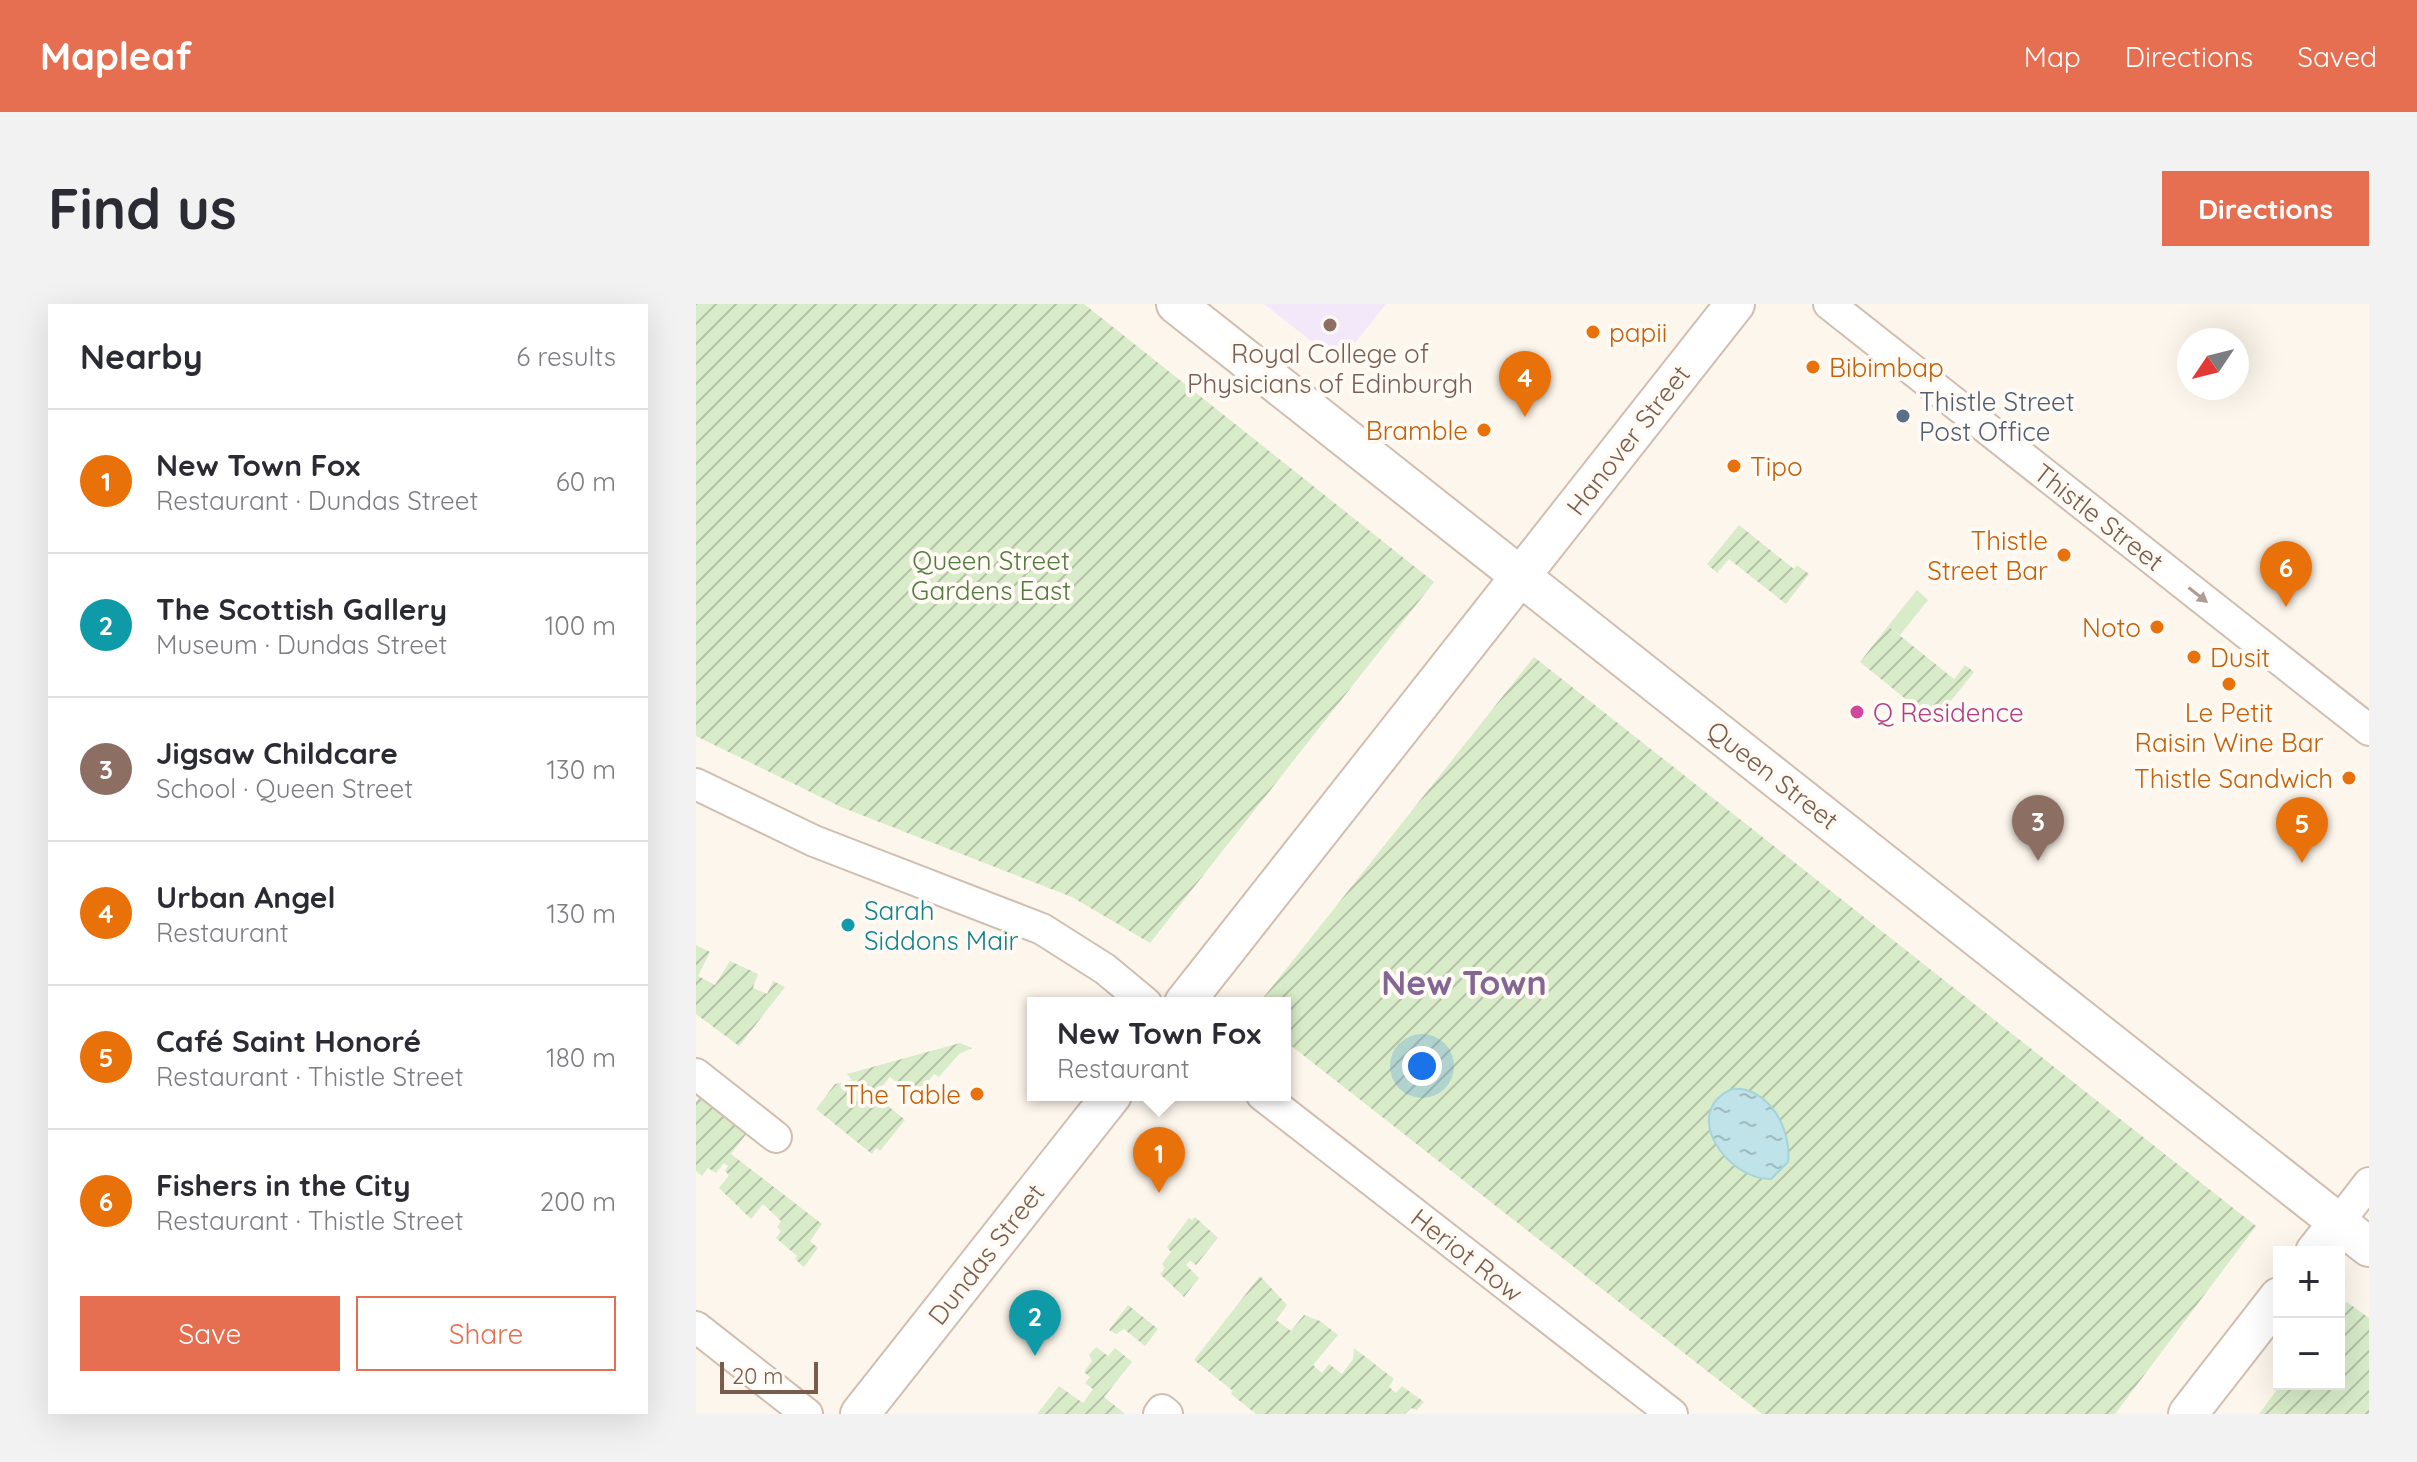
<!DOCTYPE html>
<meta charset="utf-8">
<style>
body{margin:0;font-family:Quicksand,sans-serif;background:#f2f2f3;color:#2b2b33}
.controls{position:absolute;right:24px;bottom:24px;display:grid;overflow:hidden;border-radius:0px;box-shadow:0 8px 32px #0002}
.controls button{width:72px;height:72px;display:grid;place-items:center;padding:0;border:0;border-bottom:2px solid #e1e1e2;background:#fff;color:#2b2b33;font:40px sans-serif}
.compass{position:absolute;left:1481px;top:24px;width:72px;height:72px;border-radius:50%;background:#fff;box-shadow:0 8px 32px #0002;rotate:235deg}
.scale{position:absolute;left:24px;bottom:20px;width:98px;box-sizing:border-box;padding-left:8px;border:4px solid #7a5c4d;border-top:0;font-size:22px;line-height:28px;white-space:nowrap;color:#7a5c4d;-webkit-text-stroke:6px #fffaf3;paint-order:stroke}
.you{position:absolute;left:726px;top:762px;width:28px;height:28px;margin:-20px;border:6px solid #fff;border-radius:50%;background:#1a73e8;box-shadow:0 0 0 12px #1a73e833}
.badge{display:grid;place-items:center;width:52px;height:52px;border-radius:50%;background:#e76f51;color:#fff;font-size:26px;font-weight:700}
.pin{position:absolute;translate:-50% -66px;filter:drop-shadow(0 2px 4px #0008)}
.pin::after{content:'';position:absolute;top:42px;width:28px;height:24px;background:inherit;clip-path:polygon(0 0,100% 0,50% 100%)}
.popup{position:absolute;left:331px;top:693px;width:264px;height:104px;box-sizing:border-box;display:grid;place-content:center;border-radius:0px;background:#fff;filter:drop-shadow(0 2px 6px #0005);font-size:26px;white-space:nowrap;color:#7c7c81}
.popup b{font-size:30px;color:#2b2b33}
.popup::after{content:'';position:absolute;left:50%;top:100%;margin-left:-16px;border:16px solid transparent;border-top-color:#fff}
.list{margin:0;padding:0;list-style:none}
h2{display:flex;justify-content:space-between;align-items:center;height:104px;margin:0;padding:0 32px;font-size:34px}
h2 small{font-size:26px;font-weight:400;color:#7c7c81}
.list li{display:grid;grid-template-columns:52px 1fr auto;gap:24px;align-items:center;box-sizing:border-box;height:144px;padding:0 32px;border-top:2px solid #e1e1e2}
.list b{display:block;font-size:30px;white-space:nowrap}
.list p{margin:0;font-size:26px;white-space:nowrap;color:#7c7c81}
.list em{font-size:26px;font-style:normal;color:#7c7c81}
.actions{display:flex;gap:16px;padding:24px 32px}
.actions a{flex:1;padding:18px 0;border:2px solid #e76f51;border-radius:0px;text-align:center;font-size:28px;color:#e76f51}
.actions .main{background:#e76f51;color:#fff}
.map{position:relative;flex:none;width:1673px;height:1110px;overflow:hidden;border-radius:0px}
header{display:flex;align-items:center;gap:48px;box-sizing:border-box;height:112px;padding:0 40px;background:#e76f51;color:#fff}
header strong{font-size:38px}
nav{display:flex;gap:44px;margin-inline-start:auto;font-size:28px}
.intro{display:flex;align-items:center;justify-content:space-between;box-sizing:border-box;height:192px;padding:0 48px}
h1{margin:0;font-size:56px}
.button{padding:20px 36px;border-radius:0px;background:#e76f51;color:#fff;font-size:28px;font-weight:700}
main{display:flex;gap:48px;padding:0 48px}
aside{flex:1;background:#fff;border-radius:0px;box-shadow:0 8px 32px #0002}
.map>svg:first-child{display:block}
.education{fill:#f3e8fa}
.grass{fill:#d8ecc9}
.garden{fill:url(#garden-furrows)}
.water{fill:url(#water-ripples);stroke:#a5d3da;stroke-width:2}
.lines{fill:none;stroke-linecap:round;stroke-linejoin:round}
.minor-casing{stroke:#d1beb0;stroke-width:34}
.tertiary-casing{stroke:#d1beb0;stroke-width:42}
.minor{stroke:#fff;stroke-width:30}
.tertiary{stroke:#fff;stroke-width:38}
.oneway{fill:#af9d94}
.education-dot{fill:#8d6e63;stroke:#fffaf3;stroke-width:3}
.food-dot{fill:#e8710a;stroke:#fffaf3;stroke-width:3}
.service-dot{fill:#5c6f8a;stroke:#fffaf3;stroke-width:3}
.hotel-dot{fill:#d1479c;stroke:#fffaf3;stroke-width:3}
.culture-dot{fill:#0f9aa8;stroke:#fffaf3;stroke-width:3}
.labels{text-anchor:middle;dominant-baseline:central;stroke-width:8;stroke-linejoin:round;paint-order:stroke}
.food-label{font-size:26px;fill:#c56008;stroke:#fffaf3;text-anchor:end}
.education-label{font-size:26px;fill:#785e54;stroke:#fffaf3}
.service-label{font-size:26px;fill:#4e5e75;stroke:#fffaf3;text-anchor:start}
.street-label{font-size:26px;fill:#7a5c4d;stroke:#fffaf3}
.park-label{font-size:26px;fill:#537a41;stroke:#fffaf3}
.hotel-label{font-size:26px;fill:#b23c85;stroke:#fffaf3;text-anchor:start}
.culture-label{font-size:26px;fill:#0d838f;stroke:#fffaf3;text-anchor:start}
.district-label{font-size:34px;font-weight:bold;fill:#846695;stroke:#fffaf3}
</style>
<header>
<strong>Mapleaf</strong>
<nav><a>Map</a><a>Directions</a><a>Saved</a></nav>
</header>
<div class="intro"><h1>Find us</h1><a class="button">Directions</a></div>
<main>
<aside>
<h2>Nearby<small>6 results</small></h2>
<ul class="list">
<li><span class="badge" style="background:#e8710a">1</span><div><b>New Town Fox</b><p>Restaurant · Dundas Street</p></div><em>60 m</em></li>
<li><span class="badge" style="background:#0f9aa8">2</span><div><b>The Scottish Gallery</b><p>Museum · Dundas Street</p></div><em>100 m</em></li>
<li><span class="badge" style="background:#8d6e63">3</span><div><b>Jigsaw Childcare</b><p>School · Queen Street</p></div><em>130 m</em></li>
<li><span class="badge" style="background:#e8710a">4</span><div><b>Urban Angel</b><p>Restaurant</p></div><em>130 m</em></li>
<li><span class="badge" style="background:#e8710a">5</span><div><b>Café Saint Honoré</b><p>Restaurant · Thistle Street</p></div><em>180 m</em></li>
<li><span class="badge" style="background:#e8710a">6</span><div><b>Fishers in the City</b><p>Restaurant · Thistle Street</p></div><em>200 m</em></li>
</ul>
<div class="actions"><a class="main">Save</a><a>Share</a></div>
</aside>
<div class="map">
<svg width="1673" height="1110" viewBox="0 0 1673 1110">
<defs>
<pattern id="garden-furrows" width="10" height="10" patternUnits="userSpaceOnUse" patternTransform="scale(2)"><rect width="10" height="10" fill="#d8ecc9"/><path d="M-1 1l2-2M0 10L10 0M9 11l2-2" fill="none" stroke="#b4c2a5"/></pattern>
<pattern id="water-ripples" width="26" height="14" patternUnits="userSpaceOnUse" patternTransform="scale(2)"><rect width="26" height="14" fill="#bfe3e8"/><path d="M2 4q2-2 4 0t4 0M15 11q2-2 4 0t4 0" fill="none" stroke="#a0bbbe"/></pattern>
</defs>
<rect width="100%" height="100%" fill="#fdf6ec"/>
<!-- education -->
<path class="education" d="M568,0h122l-47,59z"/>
<!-- grass -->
<path class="grass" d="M1221,286l11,10 -28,35 -12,-9z"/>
<!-- garden -->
<g class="garden">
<path d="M0,0h388l350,278 -284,361 -78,-46 -231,-90 -145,-71z"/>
<path d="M1043,221l55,44 3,-4 12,9 -23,30 -57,-45 -12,14 -10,-9z"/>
<path d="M1192,322l66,53 11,-14 9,7 -40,50 -74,-60z"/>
<path d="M838,353l722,569 -141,188h-353l-477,-373v-38h-26z"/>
<path d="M0,641l14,7 -12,24 17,9 15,-24 28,13 -5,14 14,6 6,-13 12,6 -46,59 -43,-32z"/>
<path d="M264,739l12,5 -13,6 -20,23 -5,-3 -9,11 5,4 -3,3 -8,-6 -6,8 -23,-17 -15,18 30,25 -25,31 -4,-3 -4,6 -56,-45 19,-25 17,-4 -5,-6z"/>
<path d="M4,792l47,37 -16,21 91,70 -12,17 8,7 -14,19 -9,-8 2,-3 -21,-18 5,-7 -4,-4 4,-6 -18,-17 -12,15 -32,-31 10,-13 -4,-4 3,-5 -4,-3 -8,10 -8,-5 -6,8 -6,-5v-69z"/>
<path d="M499,913l23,21 -22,27 -6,-4 -4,4 13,13 -15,19 -24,-23 5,-6 -3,-4 9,-12 -4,-5 22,-29 3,2z"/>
<path d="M564,972l27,29 -11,15 15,11 13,-16 16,6 18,14 -25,30 9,8 7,-9 13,10 11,-15 1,-11 40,31 -5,8 7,6 6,-7 22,16 -7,8 -6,-2 -6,6h-149l-25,-20 2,-3 -39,-31z"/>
<path d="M1651,998l22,16v96h-110l22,-30h58v-79z"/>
<path d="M432,1001l30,24 -13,17 -21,-17 -8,5 -7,-4z"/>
<path d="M400,1043l12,9 7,-8 17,14 -28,35 21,17h-88l22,-28 24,17 10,-14 -8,-6 5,-6 -6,-5 8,-11 -3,-6z"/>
</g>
<!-- water -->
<path class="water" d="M1036,785c37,-3 60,41 56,73l-17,17c-43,1 -92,-66 -39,-90z"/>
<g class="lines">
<defs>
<g id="minor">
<path d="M1133,0l540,426"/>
<path d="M0,480l118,57 228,88 63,40 41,34"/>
<path d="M0,770l80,63"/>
<path d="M566,791l410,319"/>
<path d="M1642,919l31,-40"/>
<path d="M0,1023l111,87"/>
<path d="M463,1110l3,-4 5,4"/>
</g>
<g id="tertiary">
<path d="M480,0l1193,943"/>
<path d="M488,699l551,-699"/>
<path d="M1619,948l23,-29"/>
<path d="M164,1110l252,-319"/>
<path d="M1492,1110l91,-117"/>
</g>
</defs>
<!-- minor casing -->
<use href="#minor" class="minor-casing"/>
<!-- tertiary casing -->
<use href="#tertiary" class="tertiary-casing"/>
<!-- minor -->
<use href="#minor" class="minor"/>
<!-- tertiary -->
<use href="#tertiary" class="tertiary"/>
</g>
<!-- one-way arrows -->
<defs><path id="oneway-solid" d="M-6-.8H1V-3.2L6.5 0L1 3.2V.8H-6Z" transform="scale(2)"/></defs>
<use class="oneway" href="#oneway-solid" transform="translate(1502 291) rotate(38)"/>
<!-- markers -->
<circle class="education-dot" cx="634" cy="21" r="8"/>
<g class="food-dot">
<circle cx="897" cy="28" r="8"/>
<circle cx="1117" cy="63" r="8"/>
<circle cx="788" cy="126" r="8"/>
<circle cx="1038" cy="162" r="8"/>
<circle cx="1368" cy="251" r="8"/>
<circle cx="1461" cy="323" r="8"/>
<circle cx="1498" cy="353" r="8"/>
<circle cx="1533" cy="380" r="8"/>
<circle cx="1653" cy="474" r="8"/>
<circle cx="281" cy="790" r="8"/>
</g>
<circle class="service-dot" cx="1207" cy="112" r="8"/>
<circle class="hotel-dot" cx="1161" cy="408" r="8"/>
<circle class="culture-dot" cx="152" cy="621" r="8"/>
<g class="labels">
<!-- food labels -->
<g class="food-label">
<text x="913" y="28" text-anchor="start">papii</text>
<text x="1133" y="63" text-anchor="start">Bibimbap</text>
<text x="772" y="126">Bramble</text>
<text x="1054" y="162" text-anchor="start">Tipo</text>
<text x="1352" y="236">Thistle<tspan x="1352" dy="30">Street Bar</tspan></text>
<text x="1445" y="323">Noto</text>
<text x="1514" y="353" text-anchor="start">Dusit</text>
<text x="1533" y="408" text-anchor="middle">Le Petit<tspan x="1533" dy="30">Raisin Wine Bar</tspan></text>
<text x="1637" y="474">Thistle Sandwich</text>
<text x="265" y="790">The Table</text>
</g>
<!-- education labels -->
<g class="education-label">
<text x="634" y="49">Royal College of<tspan x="634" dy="30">Physicians of Edinburgh</tspan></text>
</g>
<!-- service labels -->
<g class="service-label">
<text x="1223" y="97">Thistle Street<tspan x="1223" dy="30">Post Office</tspan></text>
</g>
<!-- street labels -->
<g class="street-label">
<text transform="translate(932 136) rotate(-52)">Hanover Street</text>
<text transform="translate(1403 213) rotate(38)">Thistle Street</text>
<text transform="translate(1077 471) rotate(38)">Queen Street</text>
<text transform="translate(290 950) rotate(-52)">Dundas Street</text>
<text transform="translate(771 951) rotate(38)">Heriot Row</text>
</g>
<!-- park labels -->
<g class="park-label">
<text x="295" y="256">Queen Street<tspan x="295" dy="30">Gardens East</tspan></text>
</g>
<!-- hotel labels -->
<g class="hotel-label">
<text x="1177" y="408">Q Residence</text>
</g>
<!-- culture labels -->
<g class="culture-label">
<text x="168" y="606">Sarah<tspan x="168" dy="30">Siddons Mair</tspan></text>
</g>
<!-- district labels -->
<g class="district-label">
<text x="768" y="678">New Town</text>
</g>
</g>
</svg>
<div class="controls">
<button>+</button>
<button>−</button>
</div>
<svg class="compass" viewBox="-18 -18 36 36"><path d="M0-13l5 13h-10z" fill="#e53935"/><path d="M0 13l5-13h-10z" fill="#7c7c81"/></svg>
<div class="scale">20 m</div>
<div class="you"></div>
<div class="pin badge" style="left:463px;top:889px;background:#e8710a">1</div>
<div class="popup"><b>New Town Fox</b>Restaurant</div>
<div class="pin badge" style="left:339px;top:1052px;background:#0f9aa8">2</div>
<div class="pin badge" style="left:1342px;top:557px;background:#8d6e63">3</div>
<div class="pin badge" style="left:829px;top:113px;background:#e8710a">4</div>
<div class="pin badge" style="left:1606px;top:559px;background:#e8710a">5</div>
<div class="pin badge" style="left:1590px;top:303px;background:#e8710a">6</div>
</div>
</main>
